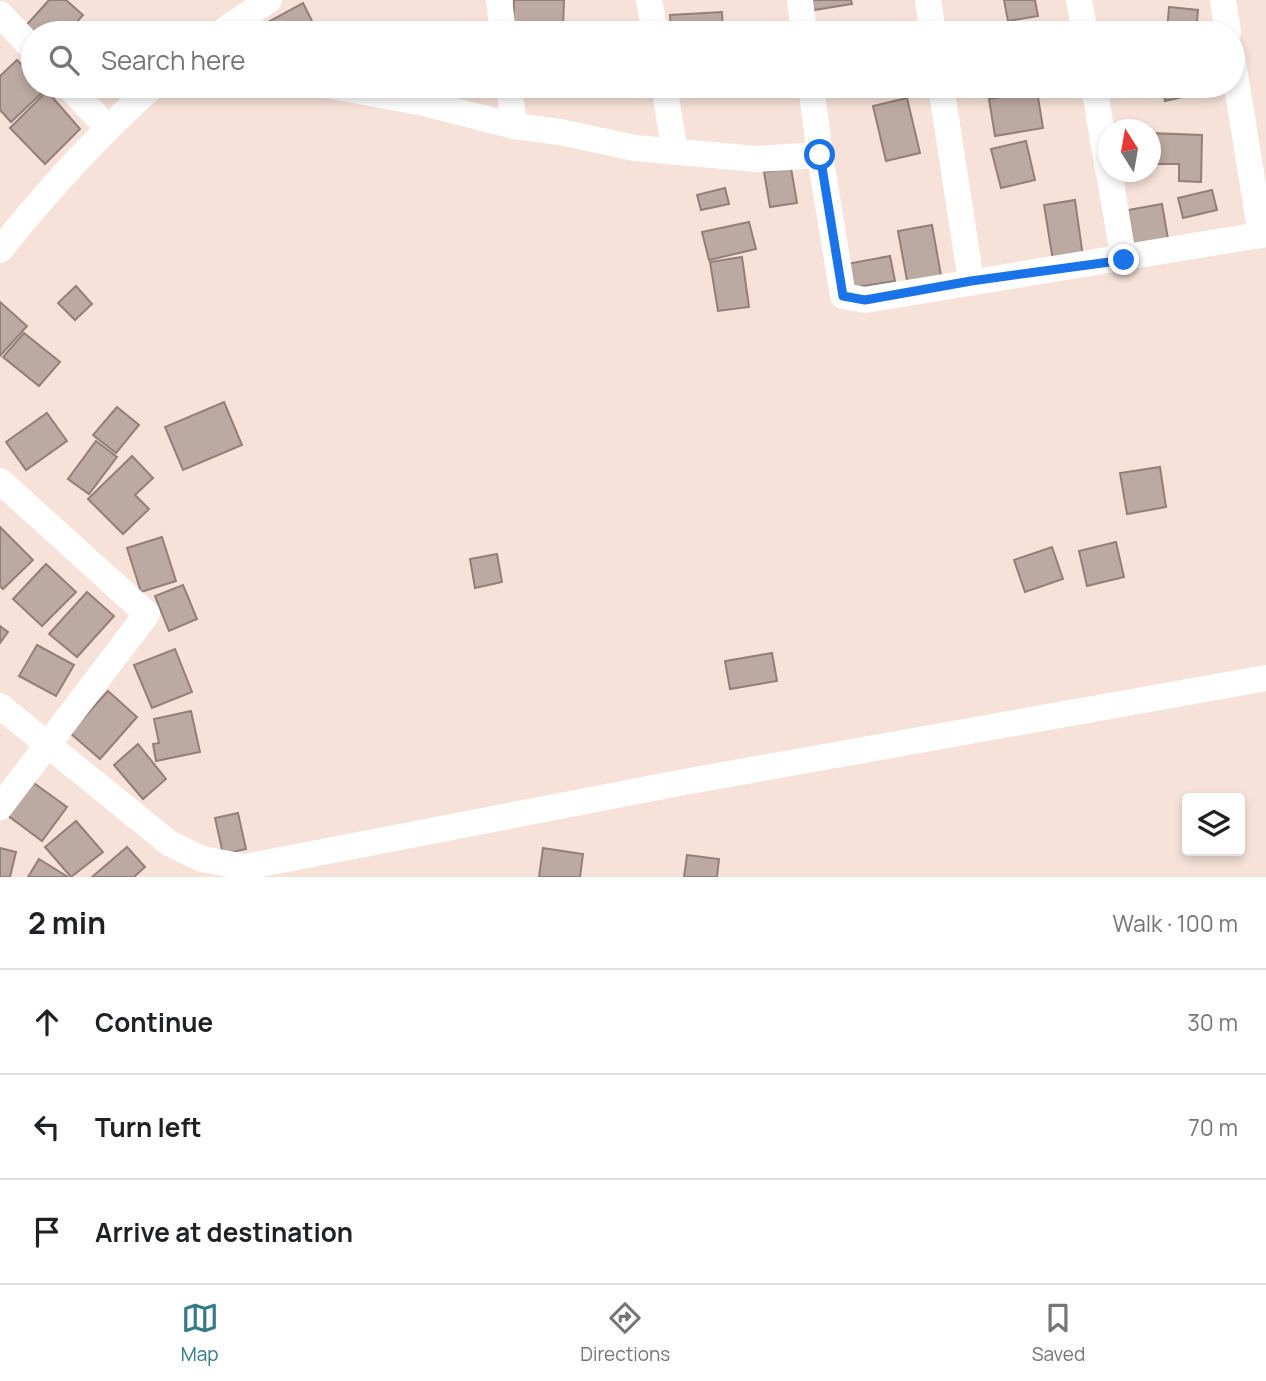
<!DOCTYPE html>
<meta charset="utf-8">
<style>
body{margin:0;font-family:Manrope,sans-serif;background:#f2f2f2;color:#202124}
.controls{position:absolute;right:21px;bottom:21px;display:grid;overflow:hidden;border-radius:7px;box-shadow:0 4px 10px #0003}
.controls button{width:63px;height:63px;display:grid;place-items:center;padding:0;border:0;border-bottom:2px solid #e0e0e0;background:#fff;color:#202124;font:35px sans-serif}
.compass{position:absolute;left:1098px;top:119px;width:63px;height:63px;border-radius:50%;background:#fff;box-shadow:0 4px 10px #0003;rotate:349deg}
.stop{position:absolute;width:21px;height:21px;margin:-16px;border:5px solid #1a73e8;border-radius:50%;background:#fff}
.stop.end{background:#1a73e8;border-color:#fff;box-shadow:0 2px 7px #0008}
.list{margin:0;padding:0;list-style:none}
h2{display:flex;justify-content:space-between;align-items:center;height:91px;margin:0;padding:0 28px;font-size:30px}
h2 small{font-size:23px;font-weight:400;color:#757577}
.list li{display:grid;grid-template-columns:46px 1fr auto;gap:21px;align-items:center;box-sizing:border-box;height:105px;padding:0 28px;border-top:2px solid #e0e0e0}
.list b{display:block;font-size:26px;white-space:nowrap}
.list em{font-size:23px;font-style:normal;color:#757577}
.icon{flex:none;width:38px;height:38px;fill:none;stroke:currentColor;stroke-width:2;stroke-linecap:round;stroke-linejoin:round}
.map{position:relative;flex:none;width:1266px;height:877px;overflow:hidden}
.search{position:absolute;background:#fff;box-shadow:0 4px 10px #0003;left:21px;right:21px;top:21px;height:77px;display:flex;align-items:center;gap:18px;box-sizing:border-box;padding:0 24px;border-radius:38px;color:#757577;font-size:26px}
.sheet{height:406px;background:#fff}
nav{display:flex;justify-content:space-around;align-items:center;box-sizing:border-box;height:98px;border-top:2px solid #e0e0e0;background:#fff;font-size:19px;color:#757577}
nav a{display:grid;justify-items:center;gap:4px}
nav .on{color:#347b85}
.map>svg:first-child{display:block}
.building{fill:#bca9a1;stroke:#928078;stroke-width:2}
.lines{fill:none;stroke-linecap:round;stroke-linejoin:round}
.street{stroke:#fff;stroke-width:26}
.route{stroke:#1a73e8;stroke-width:9}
</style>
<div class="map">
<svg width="1266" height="877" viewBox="0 0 1266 877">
<rect width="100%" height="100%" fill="#f6e2d9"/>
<!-- building -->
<g class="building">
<path d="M49,0h17l17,15 -16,18h-34l-11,-3z"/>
<path d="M514,0h50l-1,28 -50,-1z"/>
<path d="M812,0h39l1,4 -38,6z"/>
<path d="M1004,0h31l3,16 -30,5z"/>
<path d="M303,3l11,22 -15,8h-51z"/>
<path d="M1169,7l29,3 -2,23h-29z"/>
<path d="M722,12l1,21h-52l-1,-18z"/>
<path d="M1039,24l2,9h-33l-1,-3z"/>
<path d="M998,27l2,6h-27z"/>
<path d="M17,60l16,16v10l13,3 -35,33 -11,-12v-34z"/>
<path d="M87,86h17l-7,8z"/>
<path d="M1162,86h46l1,5 -44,10z"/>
<path d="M47,91l33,38 -35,35 -35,-36z"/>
<path d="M1037,91l6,37 -48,8 -6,-37z"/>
<path d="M907,98l13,55 -34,8 -13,-55z"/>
<path d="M1150,133l52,2 -1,47 -22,-1v-17h-29z"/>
<path d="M1026,141l9,39 -34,8 -10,-39z"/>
<path d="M791,168l6,35 -27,4 -6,-35z"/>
<path d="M725,188l4,16 -28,6 -4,-15z"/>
<path d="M1212,190l5,20 -34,8 -5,-20z"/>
<path d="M1075,200l8,57 -30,4 -9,-56z"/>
<path d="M1162,204l6,35 -34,6 -6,-35z"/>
<path d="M749,222l7,27 -47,11 -7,-28z"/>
<path d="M932,225l10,56 -34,5 -10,-55z"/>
<path d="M890,256l5,25 -44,7 -4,-24z"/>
<path d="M742,257l7,50 -31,4 -8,-49z"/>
<path d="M76,286l16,18 -17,16 -17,-17z"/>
<path d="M0,302l27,24 -27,30z"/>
<path d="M24,333l36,29 -21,24 -36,-29z"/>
<path d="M224,402l18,43 -59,25 -18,-43z"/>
<path d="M117,407l22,18 -23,28 -23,-18z"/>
<path d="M47,413l20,28 -41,29 -20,-28z"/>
<path d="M96,441l21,16 -28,37 -21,-15z"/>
<path d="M132,456l21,22 -18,17 14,14 -26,25 -35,-35z"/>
<path d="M1160,467l6,40 -39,7 -7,-41z"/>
<path d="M0,527l33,33 -30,29 -3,-3z"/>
<path d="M162,537l14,44 -35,11 -14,-44z"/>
<path d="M1116,542l8,35 -37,9 -8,-35z"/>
<path d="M1052,547l11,32 -38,13 -11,-32z"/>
<path d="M497,554l5,28 -27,6 -5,-29z"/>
<path d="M46,564l30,28 -34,34 -29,-27z"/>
<path d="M183,585l14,34 -28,12 -14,-35z"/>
<path d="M87,592l27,24 -37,41 -28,-23z"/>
<path d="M0,626l8,6 -8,11z"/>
<path d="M37,645l37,20 -18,31 -37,-20z"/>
<path d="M175,649l17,43 -40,16 -18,-43z"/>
<path d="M772,653l5,28 -47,8 -5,-28z"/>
<path d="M108,691l29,26 -37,42 -30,-26z"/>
<path d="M191,711l9,41 -44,9 -3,-17 6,-1 -5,-24z"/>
<path d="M138,744l28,35 -23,20 -29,-34z"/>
<path d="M31,781l36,26 -25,34 -35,-26z"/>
<path d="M238,813l8,36 -23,5 -8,-36z"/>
<path d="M76,821l27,31 -32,25 -26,-30z"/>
<path d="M127,847l18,20 -11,10h-42z"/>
<path d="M0,848l16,4 -6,25h-10z"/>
<path d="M543,848l40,6 -3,23h-41z"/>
<path d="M687,855l32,4 -2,18h-33z"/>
<path d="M39,859l29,18h-40z"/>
</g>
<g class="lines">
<!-- street -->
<g class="street">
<path d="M499,0l4,33"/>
<path d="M649,0l6,33"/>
<path d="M800,0l4,33"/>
<path d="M928,0l5,33"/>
<path d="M1079,0l6,33"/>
<path d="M1223,0l5,33"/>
<path d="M0,14l33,35"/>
<path d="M220,33l49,-33"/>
<path d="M1233,62l28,173"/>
<path d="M68,86l39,41"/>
<path d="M332,86l92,17 90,23 46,6 75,16 121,11 64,-4 23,141 22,4 401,-66"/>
<path d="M509,86l5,40"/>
<path d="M664,86l11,66"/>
<path d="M811,86l9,69"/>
<path d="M941,86l30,195"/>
<path d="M1094,86l14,84"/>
<path d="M1109,172l15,88"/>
<path d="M0,250c47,-59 97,-114 153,-164"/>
<path d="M0,481l147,133 -147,193"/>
<path d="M0,706l169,137 33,16 43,8 434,-84 587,-105"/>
</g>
</g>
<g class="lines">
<!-- route -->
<path class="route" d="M820,155l23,141 22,4 106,-19 153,-21"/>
</g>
</svg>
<div class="controls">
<button><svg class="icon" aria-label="layers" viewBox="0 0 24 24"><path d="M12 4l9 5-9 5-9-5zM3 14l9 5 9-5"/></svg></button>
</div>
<svg class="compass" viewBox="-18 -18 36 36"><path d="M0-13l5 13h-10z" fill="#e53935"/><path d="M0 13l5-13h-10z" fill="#757577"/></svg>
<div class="stop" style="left:820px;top:155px"></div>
<div class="stop end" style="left:1124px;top:260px"></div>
<div class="search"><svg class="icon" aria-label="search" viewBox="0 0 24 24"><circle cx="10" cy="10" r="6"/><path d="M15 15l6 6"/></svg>Search here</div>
</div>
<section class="sheet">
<h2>2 min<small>Walk · 100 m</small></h2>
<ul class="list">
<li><svg class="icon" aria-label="ahead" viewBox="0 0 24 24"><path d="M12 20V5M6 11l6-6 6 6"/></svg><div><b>Continue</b></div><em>30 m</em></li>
<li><svg class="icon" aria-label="left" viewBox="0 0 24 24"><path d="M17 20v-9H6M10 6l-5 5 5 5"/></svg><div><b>Turn left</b></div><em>70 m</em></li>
<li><svg class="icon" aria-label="arrive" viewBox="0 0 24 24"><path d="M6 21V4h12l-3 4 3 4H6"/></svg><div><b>Arrive at destination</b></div></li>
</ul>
</section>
<nav>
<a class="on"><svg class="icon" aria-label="map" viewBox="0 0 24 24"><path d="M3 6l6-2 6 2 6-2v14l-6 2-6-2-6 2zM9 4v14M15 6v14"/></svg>Map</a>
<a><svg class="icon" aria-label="directions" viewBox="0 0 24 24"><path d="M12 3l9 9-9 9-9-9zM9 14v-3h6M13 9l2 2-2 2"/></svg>Directions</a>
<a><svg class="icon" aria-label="saved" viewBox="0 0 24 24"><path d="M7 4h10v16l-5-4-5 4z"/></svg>Saved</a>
</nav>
